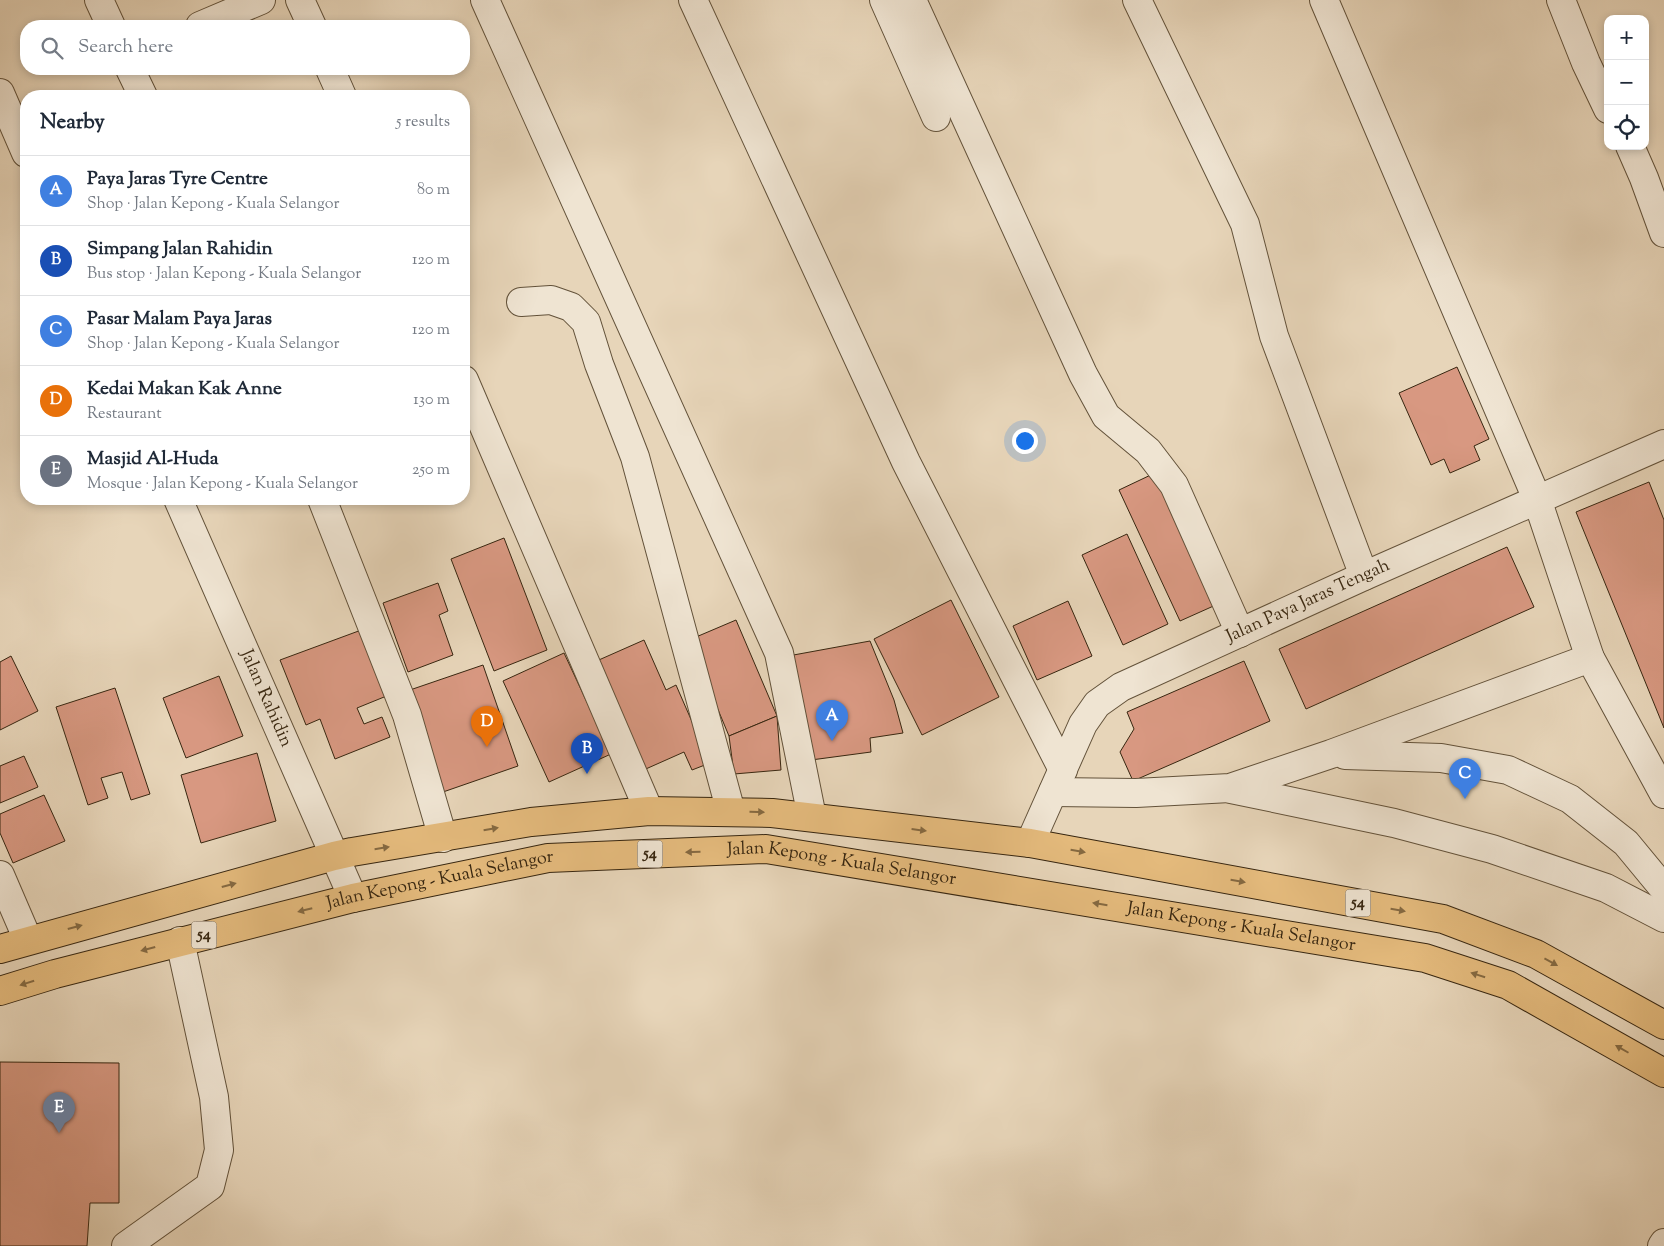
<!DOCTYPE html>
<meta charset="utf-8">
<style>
body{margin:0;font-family:"Sorts Mill Goudy",serif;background:#f2f2f3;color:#1f2937}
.controls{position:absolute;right:15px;top:15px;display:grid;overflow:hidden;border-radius:10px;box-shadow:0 2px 8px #0003}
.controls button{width:45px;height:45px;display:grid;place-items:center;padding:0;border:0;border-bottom:1px solid #e0e1e3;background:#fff;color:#1f2937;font:25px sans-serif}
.you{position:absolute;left:1024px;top:440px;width:18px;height:18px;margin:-12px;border:4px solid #fff;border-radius:50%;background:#1a73e8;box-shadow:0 0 0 8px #1a73e833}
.badge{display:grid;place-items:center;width:32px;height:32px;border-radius:50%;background:#db2777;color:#fff;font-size:16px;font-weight:700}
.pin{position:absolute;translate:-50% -41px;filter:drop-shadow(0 1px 2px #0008)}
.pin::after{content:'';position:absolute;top:26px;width:18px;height:15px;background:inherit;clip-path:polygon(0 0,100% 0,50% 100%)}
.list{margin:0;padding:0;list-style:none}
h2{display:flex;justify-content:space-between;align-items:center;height:65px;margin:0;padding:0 20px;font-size:21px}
h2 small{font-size:16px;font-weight:400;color:#747a83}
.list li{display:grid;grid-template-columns:32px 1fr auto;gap:15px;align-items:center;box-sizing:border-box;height:70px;padding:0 20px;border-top:1px solid #e0e1e3}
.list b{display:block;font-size:19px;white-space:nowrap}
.list p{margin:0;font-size:16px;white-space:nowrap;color:#747a83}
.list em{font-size:16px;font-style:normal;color:#747a83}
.icon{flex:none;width:28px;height:28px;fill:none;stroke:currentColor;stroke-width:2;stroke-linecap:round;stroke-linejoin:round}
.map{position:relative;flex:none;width:1664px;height:1246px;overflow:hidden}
.search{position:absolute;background:#fff;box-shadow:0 2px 8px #0003;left:20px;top:20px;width:450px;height:55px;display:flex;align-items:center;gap:12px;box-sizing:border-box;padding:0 18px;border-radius:20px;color:#747a83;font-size:19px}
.panel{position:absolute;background:#fff;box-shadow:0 2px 8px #0003;left:20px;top:90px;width:450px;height:415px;border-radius:20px}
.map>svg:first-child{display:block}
.building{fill:#d89881;stroke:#372610}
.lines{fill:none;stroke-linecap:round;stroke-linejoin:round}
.minor-casing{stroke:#63523a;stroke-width:30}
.highway-casing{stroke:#372610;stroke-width:30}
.minor{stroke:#efe4d2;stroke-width:28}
.highway{stroke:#e4ba7c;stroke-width:28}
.oneway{fill:#856941}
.labels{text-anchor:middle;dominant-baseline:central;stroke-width:4;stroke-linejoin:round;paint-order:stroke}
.shield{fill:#efe4d2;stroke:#6e5f4a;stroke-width:1}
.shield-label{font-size:16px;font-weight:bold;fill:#372610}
.street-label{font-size:18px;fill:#372610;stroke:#efe4d2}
</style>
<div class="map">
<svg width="1664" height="1246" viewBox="0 0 1664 1246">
<rect width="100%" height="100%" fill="#e7d5b9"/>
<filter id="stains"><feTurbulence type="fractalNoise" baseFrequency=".004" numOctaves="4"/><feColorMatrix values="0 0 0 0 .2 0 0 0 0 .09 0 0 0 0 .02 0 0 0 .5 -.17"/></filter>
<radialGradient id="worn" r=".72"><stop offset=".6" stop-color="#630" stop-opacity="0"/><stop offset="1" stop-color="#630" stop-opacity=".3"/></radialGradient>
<!-- building -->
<g class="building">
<path d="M1457,367l32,72 -15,7 6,14 -30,13 -6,-14 -13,6 -32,-72z"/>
<path d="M1157,472l61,132 -38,17 -61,-131z"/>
<path d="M1649,482l15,38v208l-88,-216z"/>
<path d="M1127,534l41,90 -45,21 -41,-90z"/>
<path d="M504,538l43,112 -53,21 -43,-112z"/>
<path d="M1507,547l27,60 -228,102 -27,-60z"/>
<path d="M438,583l10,28 -9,4 14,40 -45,17 -25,-69z"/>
<path d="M951,600l48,97 -77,38 -48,-96z"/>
<path d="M1068,601l24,55 -55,24 -24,-54z"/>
<path d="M736,620l41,96 -48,20 -40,-96z"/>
<path d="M364,629l25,66 -32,13 7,16 18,-7 8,20 -55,22 -15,-40 -14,6 -26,-65z"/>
<path d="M644,640l22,50 10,-5 34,78 -18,7 -8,-18 -45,20 -47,-109z"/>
<path d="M870,641l24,59 9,33 -33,5 1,14 -60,8 -23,-104z"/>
<path d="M564,653l47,101 -62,28 -46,-101z"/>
<path d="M11,656l27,55 -38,19v-68z"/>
<path d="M1244,661l26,60 -137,60 -13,-29 14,-23 -7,-17z"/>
<path d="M483,665l35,101 -75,26 -36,-101z"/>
<path d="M219,676l24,60 -57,22 -23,-60z"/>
<path d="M115,688l35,106 -19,6 -9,-28 -21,6 7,20 -20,7 -32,-98z"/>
<path d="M777,716l4,54 -47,4 -5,-38z"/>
<path d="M257,753l19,68 -75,22 -20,-68z"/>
<path d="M24,756l14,31 -38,16v-37z"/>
<path d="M44,795l21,46 -52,22 -13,-30v-19z"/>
<path d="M0,1062l119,1v140h-29l-3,43h-87z"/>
</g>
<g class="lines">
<defs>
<g id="minor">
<path d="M99,0l12,26"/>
<path d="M300,0l12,26"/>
<path d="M485,0l294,653 33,164"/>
<path d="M693,0l213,462 157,308"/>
<path d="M884,0l52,117"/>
<path d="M912,0l171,374 23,42 42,35 26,34 66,148"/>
<path d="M1137,0l108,224 29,112 90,240"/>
<path d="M1324,0l213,499 53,159 74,136"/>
<path d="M1561,0l25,63 22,46"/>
<path d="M200,26l61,-26"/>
<path d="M130,69l13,27"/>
<path d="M330,69l12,27"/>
<path d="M0,93l26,60"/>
<path d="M1630,146l14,32 20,55"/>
<path d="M521,302l30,-2 20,7 15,15 13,42 36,93 96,355"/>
<path d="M464,380l185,431"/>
<path id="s1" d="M178,499l175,399"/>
<path d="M322,499l85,216 36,123"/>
<path d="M1345,755l96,3 67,12 62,29 56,44 38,46"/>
<path d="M1231,789l163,34 98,26 114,39 58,30"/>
<path d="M1053,792l83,1 94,-5 101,-34 259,-96"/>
<path id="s2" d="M1030,843l53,-119 14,-20 24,-17 243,-111 300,-132"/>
<path d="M0,875l28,65"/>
<path d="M126,1246l84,-60 9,-36 -5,-53 -34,-156"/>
<path d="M1662,1246l2,-3"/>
</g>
<g id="highway">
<path d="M0,949l334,-93 18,-4 179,-30 118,-11 123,2 258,30 413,76 93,35 128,71"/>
<path id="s3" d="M0,991l55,-17 298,-76 195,-40 218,-9 659,109 83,27 156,88"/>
</g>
</defs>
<!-- minor casing -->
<use href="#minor" class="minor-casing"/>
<!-- highway casing -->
<use href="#highway" class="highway-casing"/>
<!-- minor -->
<use href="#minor" class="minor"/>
<!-- highway -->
<use href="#highway" class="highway"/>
</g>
<!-- one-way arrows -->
<defs><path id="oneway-solid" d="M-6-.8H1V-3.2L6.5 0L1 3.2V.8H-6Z" transform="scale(1.25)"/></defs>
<g class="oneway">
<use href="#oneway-solid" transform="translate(757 812) rotate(1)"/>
<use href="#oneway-solid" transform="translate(491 829) rotate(-10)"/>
<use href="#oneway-solid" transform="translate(919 830) rotate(7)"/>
<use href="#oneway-solid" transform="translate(382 848) rotate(-9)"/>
<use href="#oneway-solid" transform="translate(1078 851) rotate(10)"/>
<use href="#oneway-solid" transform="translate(693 852) rotate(178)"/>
<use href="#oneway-solid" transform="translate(1238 881) rotate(10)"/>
<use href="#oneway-solid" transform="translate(229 885) rotate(-15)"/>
<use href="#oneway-solid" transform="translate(1100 904) rotate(-171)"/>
<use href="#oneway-solid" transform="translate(305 910) rotate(166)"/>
<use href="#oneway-solid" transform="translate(1398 910) rotate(10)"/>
<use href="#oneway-solid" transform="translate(75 927) rotate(-15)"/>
<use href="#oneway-solid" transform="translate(148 949) rotate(165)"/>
<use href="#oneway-solid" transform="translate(1551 962) rotate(29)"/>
<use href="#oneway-solid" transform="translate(1478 975) rotate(-162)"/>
<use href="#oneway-solid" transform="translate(27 983) rotate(163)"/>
<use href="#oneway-solid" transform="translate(1622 1049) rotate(-150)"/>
</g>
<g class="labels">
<!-- shield labels -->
<g class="shield">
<rect x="637.5" y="840.5" width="25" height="27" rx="4"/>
<rect x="1345.5" y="889.5" width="25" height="27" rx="4"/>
<rect x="191.5" y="921.5" width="25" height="27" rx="4"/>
</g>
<g class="shield-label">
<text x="650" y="854">54</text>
<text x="1358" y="903">54</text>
<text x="204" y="935">54</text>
</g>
<!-- street labels -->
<g class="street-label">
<text stroke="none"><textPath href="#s2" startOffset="390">Jalan Paya Jaras Tengah</textPath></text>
<text stroke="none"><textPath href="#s1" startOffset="218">Jalan Rahidin</textPath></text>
<text stroke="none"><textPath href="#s3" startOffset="859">Jalan Kepong - Kuala Selangor</textPath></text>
<text stroke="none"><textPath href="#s3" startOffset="454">Jalan Kepong - Kuala Selangor</textPath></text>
<text stroke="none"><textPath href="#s3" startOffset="1264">Jalan Kepong - Kuala Selangor</textPath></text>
</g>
</g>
<rect width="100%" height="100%" filter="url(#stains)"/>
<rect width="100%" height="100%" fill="url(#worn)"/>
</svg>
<div class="controls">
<button>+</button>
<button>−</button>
<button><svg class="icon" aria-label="locate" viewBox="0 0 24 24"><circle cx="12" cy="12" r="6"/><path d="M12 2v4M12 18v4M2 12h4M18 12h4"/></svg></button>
</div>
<div class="you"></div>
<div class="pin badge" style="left:832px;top:741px;background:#3f7fe0">A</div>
<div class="pin badge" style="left:587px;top:774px;background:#1a4fb4">B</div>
<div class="pin badge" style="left:1465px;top:799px;background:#3f7fe0">C</div>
<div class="pin badge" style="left:487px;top:747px;background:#e8710a">D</div>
<div class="pin badge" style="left:59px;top:1133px;background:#6b7280">E</div>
<div class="search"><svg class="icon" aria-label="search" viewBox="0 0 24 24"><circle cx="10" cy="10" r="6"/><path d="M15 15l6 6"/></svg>Search here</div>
<section class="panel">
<h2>Nearby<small>5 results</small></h2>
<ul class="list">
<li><span class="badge" style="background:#3f7fe0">A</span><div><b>Paya Jaras Tyre Centre</b><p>Shop · Jalan Kepong - Kuala Selangor</p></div><em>80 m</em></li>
<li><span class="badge" style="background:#1a4fb4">B</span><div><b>Simpang Jalan Rahidin</b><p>Bus stop · Jalan Kepong - Kuala Selangor</p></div><em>120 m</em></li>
<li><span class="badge" style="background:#3f7fe0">C</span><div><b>Pasar Malam Paya Jaras</b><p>Shop · Jalan Kepong - Kuala Selangor</p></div><em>120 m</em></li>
<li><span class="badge" style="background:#e8710a">D</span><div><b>Kedai Makan Kak Anne</b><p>Restaurant</p></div><em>130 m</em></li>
<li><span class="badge" style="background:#6b7280">E</span><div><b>Masjid Al-Huda</b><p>Mosque · Jalan Kepong - Kuala Selangor</p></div><em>250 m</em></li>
</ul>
</section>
</div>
